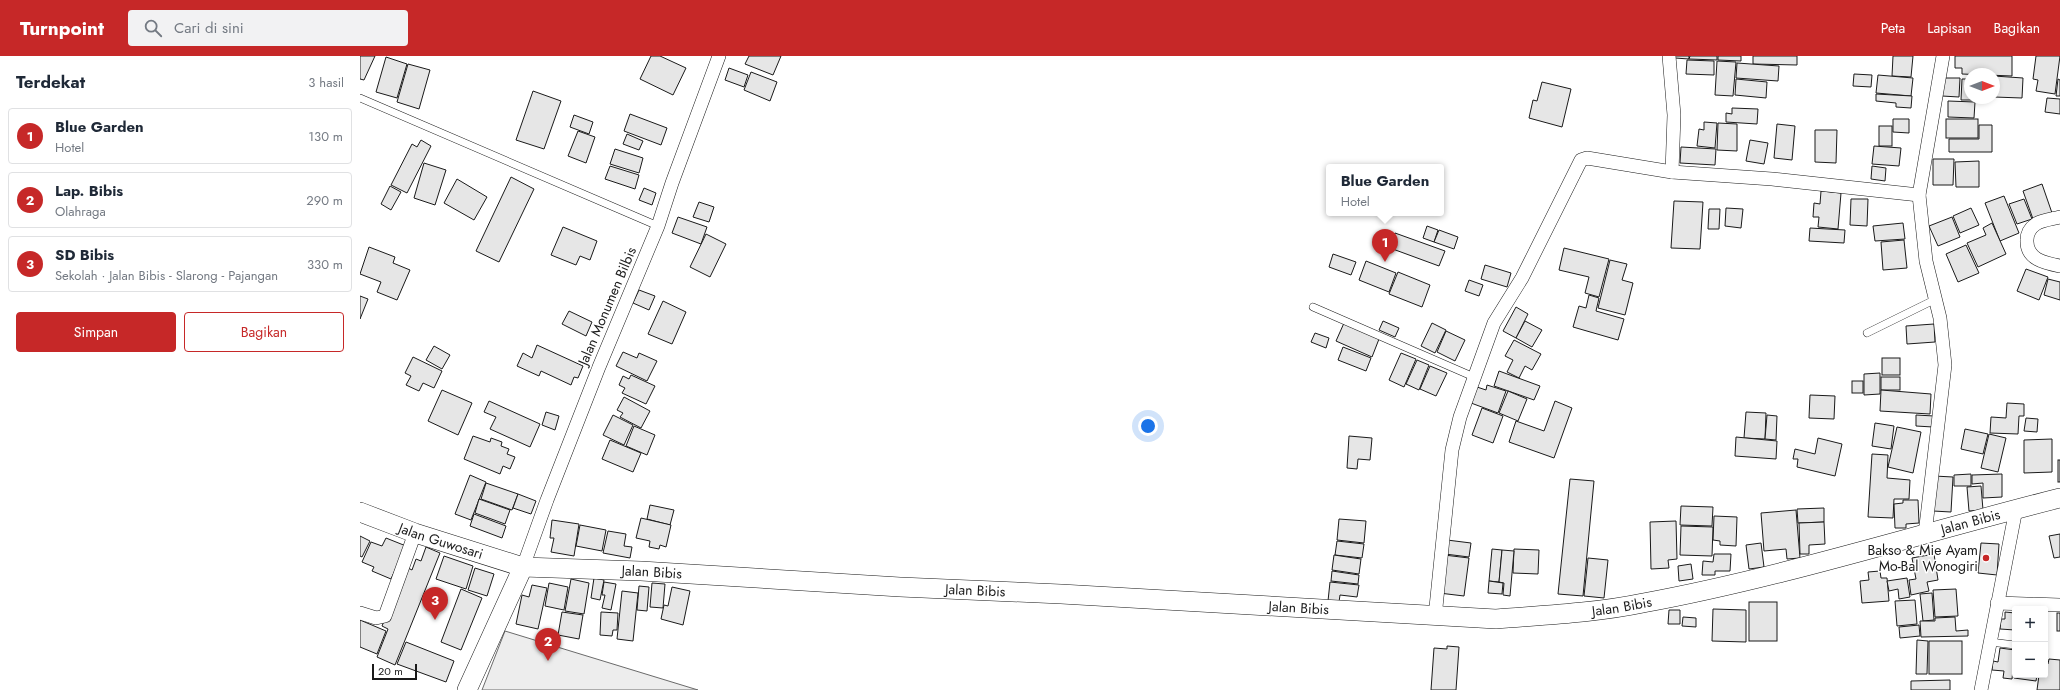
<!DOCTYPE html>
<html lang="id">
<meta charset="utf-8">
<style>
body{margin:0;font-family:Jost,sans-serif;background:#f2f2f3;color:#1f2937}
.controls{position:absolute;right:12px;bottom:12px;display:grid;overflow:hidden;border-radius:4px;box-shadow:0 2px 6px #0003}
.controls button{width:36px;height:36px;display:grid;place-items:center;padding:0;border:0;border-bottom:1px solid #e0e1e3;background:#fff;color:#1f2937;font:20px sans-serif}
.compass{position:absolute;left:1604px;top:12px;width:36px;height:36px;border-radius:50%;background:#fff;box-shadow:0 2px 6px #0003;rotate:90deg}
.scale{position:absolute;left:12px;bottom:10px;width:45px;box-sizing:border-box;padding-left:4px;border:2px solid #1a1a1a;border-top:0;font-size:11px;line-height:14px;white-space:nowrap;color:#1a1a1a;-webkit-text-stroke:3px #fff;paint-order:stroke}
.you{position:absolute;left:788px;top:370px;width:14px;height:14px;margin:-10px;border:3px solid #fff;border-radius:50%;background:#1a73e8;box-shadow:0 0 0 6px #1a73e833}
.badge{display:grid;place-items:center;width:26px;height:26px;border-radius:50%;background:#c62828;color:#fff;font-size:13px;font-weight:700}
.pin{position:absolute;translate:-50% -33px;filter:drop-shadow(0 1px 2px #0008)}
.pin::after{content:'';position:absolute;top:21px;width:14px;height:12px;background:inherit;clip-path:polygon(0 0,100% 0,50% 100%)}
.popup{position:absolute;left:966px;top:108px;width:118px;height:52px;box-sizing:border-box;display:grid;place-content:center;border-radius:4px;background:#fff;filter:drop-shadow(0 1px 3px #0005);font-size:13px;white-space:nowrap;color:#747a83}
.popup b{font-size:15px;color:#1f2937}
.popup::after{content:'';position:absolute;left:50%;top:100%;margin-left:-8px;border:8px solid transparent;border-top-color:#fff}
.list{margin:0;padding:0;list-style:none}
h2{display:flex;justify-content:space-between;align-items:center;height:52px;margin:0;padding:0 16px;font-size:17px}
h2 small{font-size:13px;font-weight:400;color:#747a83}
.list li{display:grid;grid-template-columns:26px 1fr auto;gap:12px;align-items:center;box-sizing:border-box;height:56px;margin:0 8px 8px;padding:0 8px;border:1px solid #e0e1e3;border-radius:4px}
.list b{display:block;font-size:15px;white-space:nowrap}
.list p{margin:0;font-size:13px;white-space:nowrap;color:#747a83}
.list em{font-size:13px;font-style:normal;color:#747a83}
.actions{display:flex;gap:8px;padding:12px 16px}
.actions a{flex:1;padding:9px 0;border:1px solid #c62828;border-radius:4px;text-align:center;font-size:14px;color:#c62828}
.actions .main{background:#c62828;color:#fff}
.icon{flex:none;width:22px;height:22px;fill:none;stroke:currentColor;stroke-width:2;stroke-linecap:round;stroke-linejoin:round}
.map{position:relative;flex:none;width:1700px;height:634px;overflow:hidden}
header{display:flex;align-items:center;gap:24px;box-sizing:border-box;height:56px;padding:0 20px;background:#c62828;color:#fff}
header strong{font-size:19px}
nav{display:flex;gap:22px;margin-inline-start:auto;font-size:14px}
.search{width:280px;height:36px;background:#f2f2f3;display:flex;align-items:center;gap:10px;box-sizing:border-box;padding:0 14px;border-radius:4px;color:#747a83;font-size:15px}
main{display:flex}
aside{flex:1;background:#fff}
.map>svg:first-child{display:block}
.built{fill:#ededed;stroke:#6a6a6a}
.building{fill:#e6e6e6;stroke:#1a1a1a}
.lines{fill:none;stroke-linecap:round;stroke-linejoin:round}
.lane-casing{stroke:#1a1a1a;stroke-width:8}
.street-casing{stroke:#1a1a1a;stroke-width:14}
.secondary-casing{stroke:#1a1a1a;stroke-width:20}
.lane{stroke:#fff;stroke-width:7}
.street{stroke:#fff;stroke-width:13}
.secondary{stroke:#fff;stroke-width:19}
.poi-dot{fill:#c62828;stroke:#fff;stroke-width:1.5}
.labels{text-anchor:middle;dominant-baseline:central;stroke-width:3;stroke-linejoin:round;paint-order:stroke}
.street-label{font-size:14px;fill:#1a1a1a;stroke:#fff}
.poi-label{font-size:14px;fill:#1a1a1a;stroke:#fff;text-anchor:end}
</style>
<header>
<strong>Turnpoint</strong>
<div class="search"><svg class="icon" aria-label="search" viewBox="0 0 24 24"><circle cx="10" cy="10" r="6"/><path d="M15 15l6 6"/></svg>Cari di sini</div>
<nav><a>Peta</a><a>Lapisan</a><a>Bagikan</a></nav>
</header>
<main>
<aside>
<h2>Terdekat<small>3 hasil</small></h2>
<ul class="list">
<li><span class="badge">1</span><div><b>Blue Garden</b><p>Hotel</p></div><em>130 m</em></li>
<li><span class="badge">2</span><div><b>Lap. Bibis</b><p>Olahraga</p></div><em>290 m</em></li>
<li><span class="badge">3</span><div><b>SD Bibis</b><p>Sekolah · Jalan Bibis - Slarong - Pajangan</p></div><em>330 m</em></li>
</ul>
<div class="actions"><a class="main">Simpan</a><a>Bagikan</a></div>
</aside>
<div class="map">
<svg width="1700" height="634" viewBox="0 0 1700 634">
<rect width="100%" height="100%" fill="#fff"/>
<!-- built -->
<path class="built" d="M145,575l193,59h-216z"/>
<!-- building -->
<g class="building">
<path d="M0,0h15l-11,24 -4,-1z"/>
<path d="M291,0h9l26,12 -13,27 -33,-16z"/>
<path d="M389,0h32l-8,19 -28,-11z"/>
<path d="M1315,0h14v3l-14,-1z"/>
<path d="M1330,0h27v4l-28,-1z"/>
<path d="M1358,0h23v5l-23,-1z"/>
<path d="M1393,0h44v9l-44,-1z"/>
<path d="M1533,0h20l-2,21 -19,-1z"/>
<path d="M1595,0h57v20l-50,-2v-6h-7z"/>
<path d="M1676,0h24l-5,38 -19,-3 2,-11 -5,-1z"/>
<path d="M26,1l21,7 -10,34 -21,-6z"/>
<path d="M1327,4l27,1v14l-28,-1z"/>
<path d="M1357,5l19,1 -3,34 -18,-1z"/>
<path d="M1377,7l42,3 -1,15 -42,-3z"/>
<path d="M48,8l22,6 -11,39 -22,-7z"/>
<path d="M369,12l19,7 -4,12 -19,-7z"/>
<path d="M391,16l26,10 -7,19 -26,-11z"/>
<path d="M1494,18l18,1 -1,12 -18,-1z"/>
<path d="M1518,19l35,3 -2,18 -35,-3z"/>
<path d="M1634,20l29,2 -1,20 -28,-1z"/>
<path d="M1583,22h17l-1,19 -17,-1z"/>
<path d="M1376,23l31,3 -1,16 -31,-3z"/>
<path d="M1602,23h8v19h6v2h-15z"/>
<path d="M1698,23l2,1v16h-4z"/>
<path d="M1182,26l29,7 -9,38 -33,-9 4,-18 4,1z"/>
<path d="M173,35l28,10 -17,48 -28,-9z"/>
<path d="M1516,38l36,2 -1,12 -15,-1v-4l-20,-2z"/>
<path d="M1687,42l13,1v15l-15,-2z"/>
<path d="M1588,45l27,1 -1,16 -26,-1z"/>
<path d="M1372,52l26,1 -1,15 -31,-2v-9l6,1z"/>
<path d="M270,58l37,14 -6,17 -37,-14z"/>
<path d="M214,59l19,7 -4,12 -19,-7z"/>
<path d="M1533,63h16v14l-16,-1z"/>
<rect x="1586" y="63" width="32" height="19"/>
<path d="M1344,66l13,1 -2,25 -18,-2 2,-17 5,1z"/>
<path d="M1358,67l19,1v27l-20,-1z"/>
<path d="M1417,68l18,2 -3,34 -18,-2z"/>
<path d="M1619,69h13v27h-43v-13h30z"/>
<rect x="1519" y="70" width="13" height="20"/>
<path d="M1455,74h22l-1,33 -21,-1z"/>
<path d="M218,75l17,6 -9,26 -18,-7z"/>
<path d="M267,78l16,7 -4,9 -16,-6z"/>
<path d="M61,84l10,6 -24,47 -16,-8 21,-41 5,3z"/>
<path d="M1390,84l18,3 -4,21 -18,-3z"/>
<path d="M1514,90l27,2 -2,18 -27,-2z"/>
<path d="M1321,91l35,2 -1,16 -35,-2z"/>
<path d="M255,93l28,9 -4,15 -29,-9z"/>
<path d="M1573,103h21l-1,26h-20z"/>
<path d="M1619,105v26h-23l-1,-25z"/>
<path d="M64,107l22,7 -11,35 -21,-7z"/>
<path d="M250,110l29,9 -4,14 -30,-10z"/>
<path d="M1512,110l14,2 -1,13 -14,-2z"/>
<path d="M151,121l23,12 -35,73 -23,-11z"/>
<path d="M97,123l30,18 -13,23 -30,-17z"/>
<path d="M1682,128l10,29 -19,6 -10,-28z"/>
<path d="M30,130l11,6 -10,18 -10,-6z"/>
<path d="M284,132l12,5 -4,12 -13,-5z"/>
<path d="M1461,135l20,2 -3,36 -20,-2 1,-10h-6l1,-14 6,1z"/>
<path d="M1644,140l15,37 -19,8 -15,-38z"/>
<path d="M1491,143h17l-1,27 -17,-1z"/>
<path d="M1664,143l8,20 -15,5 -8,-20z"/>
<path d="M1314,145l29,1 -3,47 -29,-1z"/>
<path d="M339,146l15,5 -5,15 -16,-5z"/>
<path d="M1366,152l17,1 -2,19 -16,-2z"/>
<path d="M1611,152l8,17 -19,8 -7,-17z"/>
<path d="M1349,153h11l-1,20h-11z"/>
<path d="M318,161l29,10 -6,17 -29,-11z"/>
<path d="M1592,161l8,20 -22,9 -9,-20z"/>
<path d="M1543,167l2,16 -30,2 -2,-15z"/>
<path d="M1632,167l14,31 -28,13 -11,-24 19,-8 -3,-7z"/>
<path d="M1067,170l11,4 -4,12 -11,-4z"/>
<path d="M203,171l34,14 -7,19 -10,-4 -4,9 -25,-10z"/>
<path d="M1450,172l35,2 -1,13 -35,-2z"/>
<path d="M1079,174l19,7 -4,12 -20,-7z"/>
<path d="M1035,177l50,18 -6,15 -49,-18z"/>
<path d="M346,178l20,10 -16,33 -20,-10z"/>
<path d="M1544,184l3,28 -24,2 -2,-28z"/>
<path d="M1606,189l13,28 -21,9 -12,-28z"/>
<path d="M9,191l26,10 -2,6 17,7 -13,30 -20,-8 4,-10 -21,-8z"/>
<path d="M1204,192l45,11 -10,38 -14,-4 4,-16 -30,-7z"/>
<path d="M973,198l23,8 -5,13 -22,-8z"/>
<path d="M1250,204l17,4 -5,16 11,3 -8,32 -27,-7z"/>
<path d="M1006,205l30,12 -7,19 -30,-12z"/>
<path d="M1125,209l26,8 -4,14 -26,-8z"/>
<path d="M1666,213l22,8 -9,23 -22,-9z"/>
<path d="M1038,216l32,13 -8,22 -33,-13z"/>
<path d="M1688,223l12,3v18l-16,-5z"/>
<path d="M1109,224l14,5 -4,11 -14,-5z"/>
<path d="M279,234l16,6 -6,14 -16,-7z"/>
<path d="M1229,239l10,3 -3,13 28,8 -6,21 -45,-13 6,-21 7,2z"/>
<path d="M0,240l8,3 -8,20z"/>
<path d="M303,245l23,11 -14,32 -24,-10z"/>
<path d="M1156,251l12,7 -12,24 -13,-7z"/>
<path d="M209,255l23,11 -6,14 -24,-12z"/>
<path d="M1023,265l16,7 -4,9 -16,-7z"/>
<path d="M1165,265l17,9 -10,17 -16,-9z"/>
<path d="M984,267l35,16 -7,18 -36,-16z"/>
<path d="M1072,267l14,7 -11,23 -14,-7z"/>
<path d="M1574,268l1,18 -28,2 -1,-18z"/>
<path d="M1086,275l19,9 -10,21 -18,-9z"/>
<path d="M955,277l14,5 -3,10 -15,-6z"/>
<path d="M1154,284l27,14 -9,16 -7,-4 -6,12 -12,-6 6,-12 -8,-4z"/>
<path d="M177,289l46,21 -5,12 -4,-1 -3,8 -30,-14 -2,5 -22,-10 6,-13 9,5z"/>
<path d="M74,290l16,9 -8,14 -16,-9z"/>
<path d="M983,291l28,11 -5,13 -28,-11z"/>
<path d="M263,296l14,6 2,-5 18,8 -10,20 -31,-15z"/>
<path d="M1041,297l15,6 -12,28 -15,-7z"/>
<path d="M53,301l29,14 -8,17 -11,-5 -4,8 -13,-6 5,-9 -6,-3z"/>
<rect x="1522" y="302" width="18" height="17"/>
<path d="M1057,304l12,5 -10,25 -13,-6z"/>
<path d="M1070,310l17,7 -11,23 -16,-7z"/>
<path d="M1139,315l41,15 -6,14 -40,-14z"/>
<path d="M1520,317v21l-16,1v-21z"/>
<path d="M271,319l24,11 -9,18 -24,-11 3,-5 -6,-3 4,-9 6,3z"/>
<rect x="1521" y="321" width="19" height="13"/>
<rect x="1492" y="325" width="11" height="12"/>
<path d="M1127,329l19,6 -8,22 -27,-10 6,-16 9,3z"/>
<path d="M82,334l30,13 -14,32 -30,-14z"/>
<path d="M1521,334l50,4 -1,20 -50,-3z"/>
<path d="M1148,335l19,8 -9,22 -19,-8z"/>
<path d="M1450,339l25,1 -1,23 -25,-1z"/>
<path d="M264,341l26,14 -9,17 -21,-11 3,-4 -6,-3z"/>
<path d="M129,345l51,23 -10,23 -40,-18 6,-12 -12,-5z"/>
<path d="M1195,345l17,7 -18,50 -45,-16 7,-21 28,10z"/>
<path d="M1647,347l17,1v12h-5l-1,18 -28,-1 1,-16 15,1z"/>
<path d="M1122,352l21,8 -10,27 -21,-8z"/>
<path d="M186,356l13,4 -4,14 -13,-5z"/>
<path d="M1386,356l20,1 -1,26 -21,-1z"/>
<path d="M253,359l20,10 -9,20 -21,-10z"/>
<path d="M1407,359l10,1 -1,24 -11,-1z"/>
<path d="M1556,359l18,1 -1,11 -17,-1z"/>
<path d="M1666,362l12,1 -1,13 -13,-1z"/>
<path d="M1515,367l19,3 -3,23 -19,-3z"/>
<path d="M274,370l21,9 -8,20 -21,-9z"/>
<path d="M1537,371l24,5 -8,41 -25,-6z"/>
<path d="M1605,373l23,5 -5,20 -22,-5z"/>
<path d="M1629,378l17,4 -8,34 -17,-4z"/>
<path d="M113,380l17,6 1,-4 11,4 -1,4 8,3 -2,5 8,3 -5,12 -7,-3 -3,8 -36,-15z"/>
<path d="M989,380l23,2 -2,22 -12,-1 -1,10 -10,-1z"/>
<path d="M1376,381l41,4 -1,18 -41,-3z"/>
<path d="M1458,382l24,6 -7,32 -38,-9 1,-8h-5l2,-10 20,5z"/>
<path d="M1692,383v33l-28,1v-33z"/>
<path d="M250,384l31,13 -8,19 -31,-13z"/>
<path d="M1512,398l16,1 -1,23 23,2 -1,19h-15l-1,19 -25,-1z"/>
<rect x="1698" y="404" width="2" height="22"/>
<path d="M1611,418v12h-17v-11z"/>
<path d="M1642,418v23l-19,1v-15l-11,1v-9z"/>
<path d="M110,419l16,7 -15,38 -16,-6z"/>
<path d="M1574,420l19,1 -2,35 -18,-1z"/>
<path d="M1210,423l24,2 -11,115 -25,-2z"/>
<path d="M126,427l32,11 -6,16 -31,-11z"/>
<path d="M1621,430l2,24 -14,1 -2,-24z"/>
<path d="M158,438l18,7 -5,13 -18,-6z"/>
<path d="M119,443l31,11 -5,14 -30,-11z"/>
<path d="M1543,444h15l1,23 -13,1v4h-11l-1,-24 9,-1z"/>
<path d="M290,449l24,5 -4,15 -23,-6z"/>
<path d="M1321,450l32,1 -1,19 -32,-1z"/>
<path d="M1464,452v14l-26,1 -1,-14z"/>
<path d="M1436,454l4,48 -13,1 -1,-10 -22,2 -3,-38z"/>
<path d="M114,458l32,12 -4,12 -32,-12z"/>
<path d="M1354,460l23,1 -1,29 -16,-1v-4l-7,-1z"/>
<path d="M281,462l30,7 -5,22 -6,-2 -1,4 -10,-2 1,-6 -14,-3z"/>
<path d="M979,463l27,2 -2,22 -27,-3z"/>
<path d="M192,464l27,4 -5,32 -23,-4 3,-14h-4z"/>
<path d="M1316,465l1,38 -9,1 1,8 -18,1 -1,-47z"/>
<path d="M1464,466l1,22 -16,1v9h-9l-1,-31z"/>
<path d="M220,469l26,5 -4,21 -26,-5z"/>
<path d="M1321,470l32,1 -1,29 -32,-1z"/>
<path d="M248,475l18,3 -2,12 8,1 -2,11 -27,-5z"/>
<path d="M1700,478v23l-6,1 -5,-22z"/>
<path d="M0,480l10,5 -8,16 -2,-1z"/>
<path d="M26,482l20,8 -15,33 -19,-8 2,-4 -12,-5 9,-20 11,4z"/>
<path d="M1087,484l24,3 -2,14 -24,-3z"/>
<path d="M977,485l27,3 -2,14 -27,-3z"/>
<path d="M1401,487l3,24 -15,2 -3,-24z"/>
<path d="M1621,487l18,1 -2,31 -19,-2z"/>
<path d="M66,491l14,6 -45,112 -18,-8 11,-28 -6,-3 24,-59 6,3 4,-11 5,2z"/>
<path d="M1132,493l10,1 -3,32 -10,-1z"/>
<path d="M1154,493l25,1 -1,24 -25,-1z"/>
<path d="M1142,494l12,1 -4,45 -7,-1 1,-12 -5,-1z"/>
<path d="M1354,498h17l-1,17h-15v4h-13l1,-14 10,1z"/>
<path d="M1574,498l4,26 -11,2 2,9 -18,4 -2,-15 7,-1 -4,-21z"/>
<path d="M974,499l27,4 -2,15 -27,-4z"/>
<path d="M1084,499l25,3 -5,38 -25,-3z"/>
<path d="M84,500l29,10 -7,23 -30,-10z"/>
<path d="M1228,502l20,2 -4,38 -20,-2z"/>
<path d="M1331,508l2,15 -14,2 -1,-15z"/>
<path d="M115,512l19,6 -7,22 -19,-6z"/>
<path d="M972,515l27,4 -1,9 -27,-3z"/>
<path d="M1520,515l1,7h6l2,23 -27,2 -2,-22 9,-1 -1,-8z"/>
<path d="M234,522l10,2 -4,20 -9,-2z"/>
<path d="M1547,522l3,19 -11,2 -1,-10 -9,2 -2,-10z"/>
<path d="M211,523l18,4 -5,31 -19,-3z"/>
<path d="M1129,525l14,2 -1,11 -14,-1z"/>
<path d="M244,526l12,2 -5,26 -9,-2 3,-13h-3z"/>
<path d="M970,526l29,3 -2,12 -17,-2 -1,7 -11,-1z"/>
<path d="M189,527l19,4 -4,23 -19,-4z"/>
<path d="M292,527l13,1 -2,24 -13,-1z"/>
<path d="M172,529l15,3 -9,41 -22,-5 6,-29 7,2z"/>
<path d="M279,530l10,1 -2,24 -10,-1z"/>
<path d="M312,531l18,4 -7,34 -22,-6 3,-14 4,1z"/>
<path d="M101,533l21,9 -21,52 -20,-8z"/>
<path d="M1596,533l2,27 -23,1 -2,-27z"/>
<path d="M262,535l16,2 -5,48 -16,-2z"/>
<path d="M1572,537l2,27 -11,1 -3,-27z"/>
<path d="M1555,544l2,24 -20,2 -2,-25z"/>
<rect x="1389" y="546" width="28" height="39"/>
<path d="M1353,553l33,1v32l-34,-1z"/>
<path d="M1309,554h11v14h-12z"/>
<path d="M202,556l21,3 -4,24 -21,-4z"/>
<path d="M241,556l17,1 -1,17h-4l-1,6 -12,-1z"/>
<path d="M1645,556l10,1v17l-15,-1 1,-10h4z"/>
<rect x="1697" y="557" width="3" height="18"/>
<path d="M1323,561l13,1v9l-14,-1z"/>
<path d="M1595,561l1,14 12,-1v6l-47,1 -1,-16h15v-3z"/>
<path d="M0,564l26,11 -9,23 -17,-7z"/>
<path d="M1559,569l1,11 -20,2 -1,-11z"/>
<path d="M1557,584l11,1 -1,33h-11z"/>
<rect x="1569" y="585" width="33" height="33"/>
<path d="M46,586l48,19 -8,21 -49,-18z"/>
<path d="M1087,590l12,1 -3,43h-25l3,-42 13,1z"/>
<path d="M1640,592l15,2 -3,29 -9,-1 1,-7 -12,-1 1,-9 5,1z"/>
<path d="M1689,603l11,1v30h-23l2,-15h6v-12l3,1z"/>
<path d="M1655,618l22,1 -1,6 -22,-3z"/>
<path d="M1590,624v10h-39v-9z"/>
</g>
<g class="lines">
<defs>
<g id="lane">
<path d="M0,42l298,128"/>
<path d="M953,251l161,70"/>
<path d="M1507,277l69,-34"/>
<path d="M1630,586l25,3"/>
</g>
<g id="street">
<path d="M1309,0l5,59 -2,57"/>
<path d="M1700,161c-7,2 -18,3 -24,7 -6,4 -9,9 -9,16 -1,19 17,23 33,26"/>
<path d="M1565,478l20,-169 -5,-47 -14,-57 -7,-66 24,-139"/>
<path d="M163,511l24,-67 52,-133 59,-141 14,-43 47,-127"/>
<path d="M1637,547l63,2"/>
<path d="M0,557l16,5 9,-2 30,-83"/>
<path d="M1075,561l17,-167 8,-33 34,-94 28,-45 59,-118 6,-2 85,14 100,7 147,16"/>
<path d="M1621,634l35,-181"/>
</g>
<g id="secondary">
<path id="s1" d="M0,456l55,21 108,34 118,4 259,16 161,7 435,25c49,-4 99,-6 147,-16 141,-26 278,-70 417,-105"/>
<path d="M107,634l56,-123"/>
</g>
</defs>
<!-- lane casing -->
<use href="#lane" class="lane-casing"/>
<!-- street casing -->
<use href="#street" class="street-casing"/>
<!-- secondary casing -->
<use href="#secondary" class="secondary-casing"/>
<!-- lane -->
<use href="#lane" class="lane"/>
<!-- street -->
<use href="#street" class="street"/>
<!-- secondary -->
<use href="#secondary" class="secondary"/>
</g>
<!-- markers -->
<circle class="poi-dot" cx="1626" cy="502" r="4"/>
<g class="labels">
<!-- street labels -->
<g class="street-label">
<text transform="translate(247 250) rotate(-67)">Jalan Monumen Bilbis</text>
<text stroke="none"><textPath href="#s1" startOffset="1632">Jalan Bibis</textPath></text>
<text stroke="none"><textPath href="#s1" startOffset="86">Jalan Guwosari</textPath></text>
<text stroke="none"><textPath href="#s1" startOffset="301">Jalan Bibis</textPath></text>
<text stroke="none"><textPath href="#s1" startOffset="625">Jalan Bibis</textPath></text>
<text stroke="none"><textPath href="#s1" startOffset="1273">Jalan Bibis</textPath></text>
<text stroke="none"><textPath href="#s1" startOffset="949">Jalan Bibis</textPath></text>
</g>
<!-- poi labels -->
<g class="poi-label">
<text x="1618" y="494">Bakso &amp; Mie Ayam<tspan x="1618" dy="16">Mo-Bal Wonogiri</tspan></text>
</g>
</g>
</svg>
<div class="controls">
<button>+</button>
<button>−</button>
</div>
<svg class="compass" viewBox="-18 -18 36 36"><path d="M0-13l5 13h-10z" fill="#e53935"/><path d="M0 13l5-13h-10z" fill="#747a83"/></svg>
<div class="scale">20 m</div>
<div class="you"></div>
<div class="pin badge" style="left:1025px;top:206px">1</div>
<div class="popup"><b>Blue Garden</b>Hotel</div>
<div class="pin badge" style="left:188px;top:605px">2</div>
<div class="pin badge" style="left:75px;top:564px">3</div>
</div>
</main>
